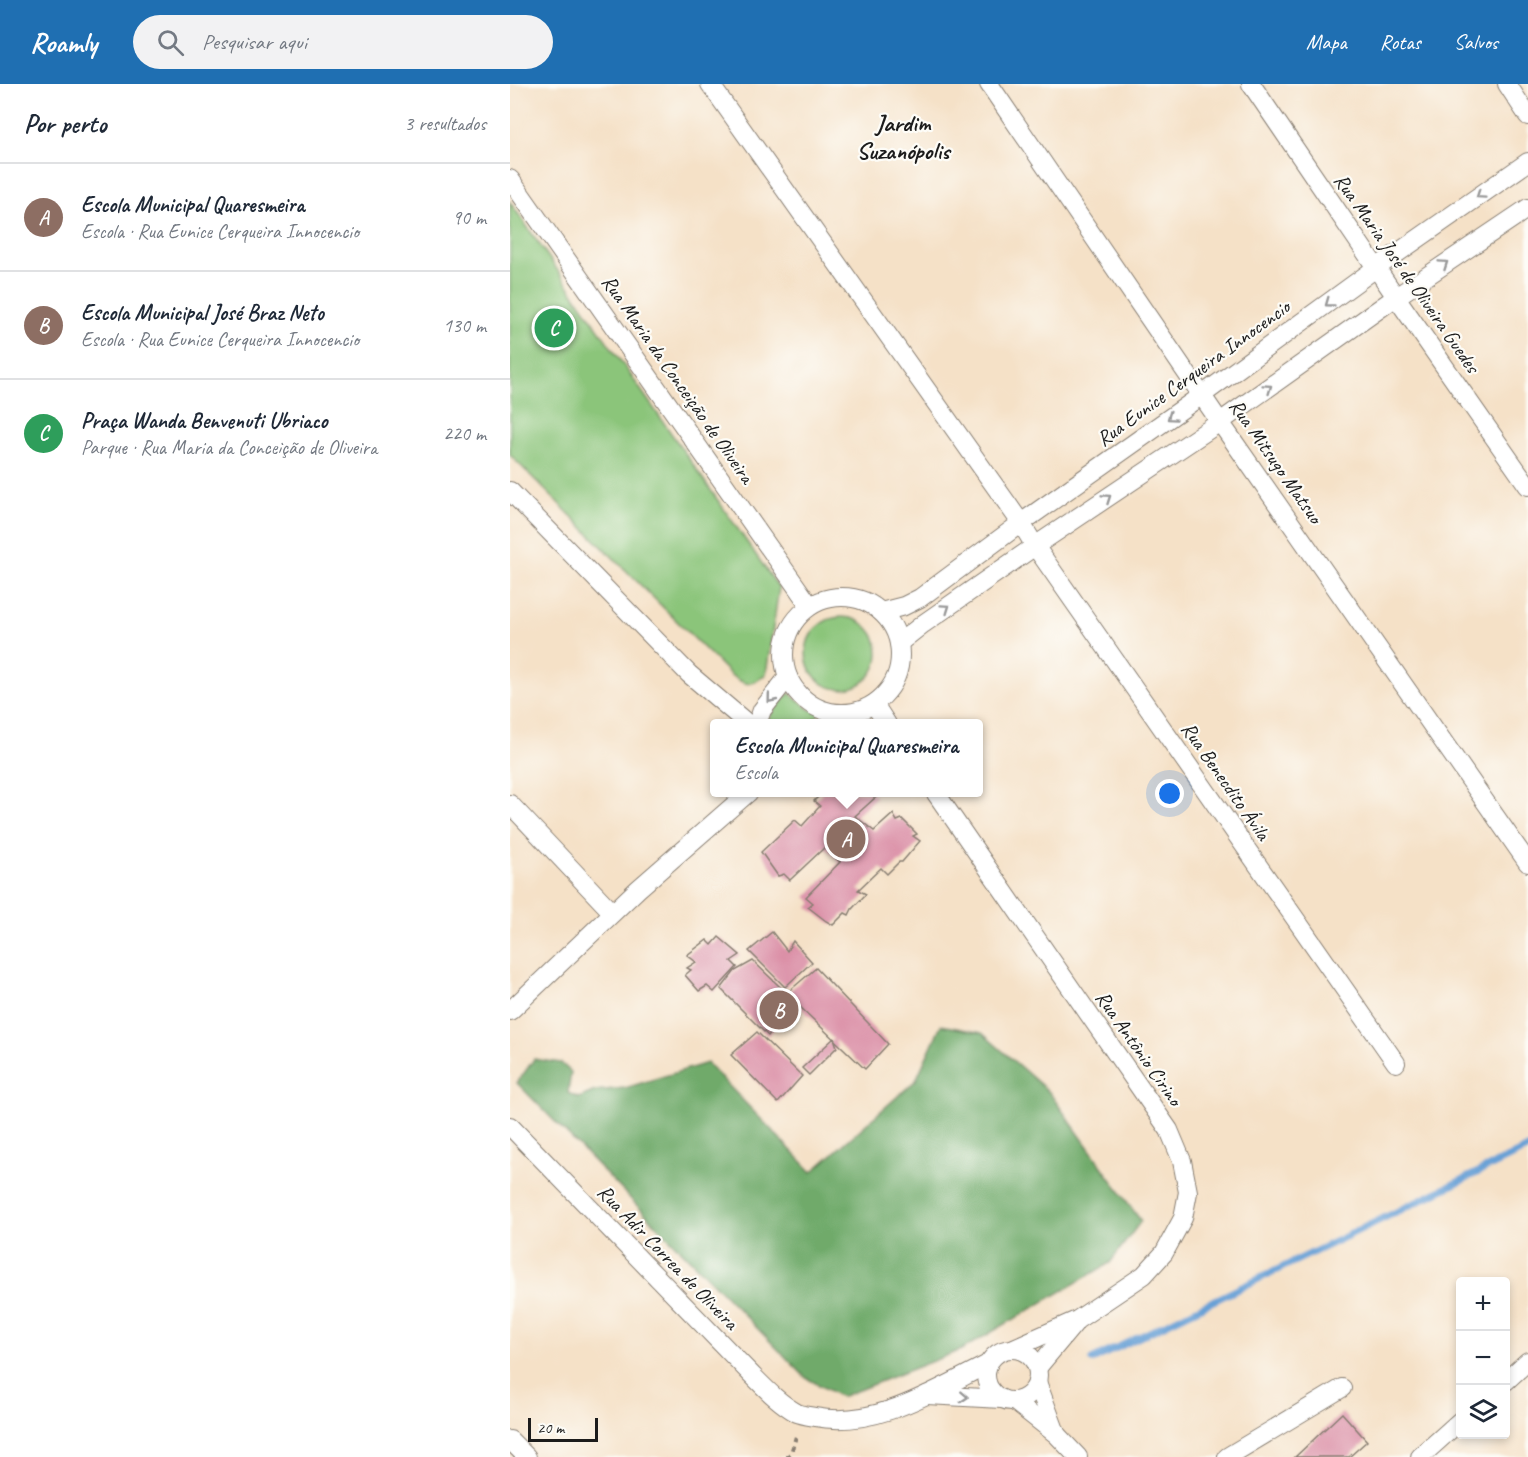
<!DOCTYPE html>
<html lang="pt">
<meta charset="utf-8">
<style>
body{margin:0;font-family:Caveat,sans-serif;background:#f2f2f3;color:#1f2937}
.controls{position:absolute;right:18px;bottom:18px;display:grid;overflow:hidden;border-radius:6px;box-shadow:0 3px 9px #0003}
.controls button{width:54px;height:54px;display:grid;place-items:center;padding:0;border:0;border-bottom:2px solid #e0e1e3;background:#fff;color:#1f2937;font:30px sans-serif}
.scale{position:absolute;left:18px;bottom:15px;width:70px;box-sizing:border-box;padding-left:6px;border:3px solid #1c1c1c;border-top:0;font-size:16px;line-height:21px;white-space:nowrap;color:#1c1c1c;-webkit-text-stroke:4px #fdfcf7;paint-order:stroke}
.you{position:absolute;left:660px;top:710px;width:21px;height:21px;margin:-15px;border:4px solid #fff;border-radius:50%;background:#1a73e8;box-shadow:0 0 0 9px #1a73e833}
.badge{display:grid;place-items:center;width:39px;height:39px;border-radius:50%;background:#1f6fb2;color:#fff;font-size:20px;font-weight:700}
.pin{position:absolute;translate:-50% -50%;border:3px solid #fff;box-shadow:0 2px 6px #0006}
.popup{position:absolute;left:200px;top:635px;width:273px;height:78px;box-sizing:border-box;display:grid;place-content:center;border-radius:6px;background:#fff;filter:drop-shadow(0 2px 4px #0005);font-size:20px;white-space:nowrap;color:#747a83}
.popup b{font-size:22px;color:#1f2937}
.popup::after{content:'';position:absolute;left:50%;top:100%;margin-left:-12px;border:12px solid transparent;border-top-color:#fff}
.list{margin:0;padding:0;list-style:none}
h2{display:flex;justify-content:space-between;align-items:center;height:78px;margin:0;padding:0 24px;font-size:26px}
h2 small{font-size:20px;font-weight:400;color:#747a83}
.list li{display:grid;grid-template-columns:39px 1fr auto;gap:18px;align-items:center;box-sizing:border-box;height:108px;padding:0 24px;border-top:2px solid #e0e1e3}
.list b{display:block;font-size:22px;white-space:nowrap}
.list p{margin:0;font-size:20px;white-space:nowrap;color:#747a83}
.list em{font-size:20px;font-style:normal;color:#747a83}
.icon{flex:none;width:33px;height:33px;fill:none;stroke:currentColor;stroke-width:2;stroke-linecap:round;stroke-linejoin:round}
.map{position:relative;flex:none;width:1018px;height:1373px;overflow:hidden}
header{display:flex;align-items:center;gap:36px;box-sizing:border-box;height:84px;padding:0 30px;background:#1f6fb2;color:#fff}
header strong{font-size:28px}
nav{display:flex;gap:33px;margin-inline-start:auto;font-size:21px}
.search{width:420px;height:54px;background:#f2f2f3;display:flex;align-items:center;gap:15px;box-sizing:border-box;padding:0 21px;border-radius:33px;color:#747a83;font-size:22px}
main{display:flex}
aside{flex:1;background:#fff}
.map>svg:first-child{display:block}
.green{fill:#8bc57a;stroke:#54704b;stroke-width:1.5}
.forest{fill:#70aa6a;stroke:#466343;stroke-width:1.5}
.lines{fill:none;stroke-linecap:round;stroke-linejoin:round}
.stream{stroke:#68a0d6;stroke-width:7}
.building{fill:#db90a7}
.minor-casing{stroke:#887e72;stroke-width:20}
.path{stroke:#887e72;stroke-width:4;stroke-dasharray:4.5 4.5;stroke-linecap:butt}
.minor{stroke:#fff;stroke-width:18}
.oneway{stroke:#999}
.labels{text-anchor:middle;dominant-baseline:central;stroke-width:4.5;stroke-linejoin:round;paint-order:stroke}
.street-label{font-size:21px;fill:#1c1c1c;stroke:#fdfcf7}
.quarter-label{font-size:24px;font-weight:bold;fill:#1c1c1c;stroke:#fdfcf7}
</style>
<header>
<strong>Roamly</strong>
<div class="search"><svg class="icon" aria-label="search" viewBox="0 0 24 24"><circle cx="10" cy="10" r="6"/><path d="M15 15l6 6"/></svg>Pesquisar aqui</div>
<nav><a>Mapa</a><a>Rotas</a><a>Salvos</a></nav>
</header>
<main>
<aside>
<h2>Por perto<small>3 resultados</small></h2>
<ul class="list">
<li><span class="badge" style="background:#8d6e63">A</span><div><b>Escola Municipal Quaresmeira</b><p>Escola · Rua Eunice Cerqueira Innocencio</p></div><em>90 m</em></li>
<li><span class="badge" style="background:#8d6e63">B</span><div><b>Escola Municipal José Braz Neto</b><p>Escola · Rua Eunice Cerqueira Innocencio</p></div><em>130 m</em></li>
<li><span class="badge" style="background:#2e9e5b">C</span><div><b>Praça Wanda Benvenuti Ubriaco</b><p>Parque · Rua Maria da Conceição de Oliveira</p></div><em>220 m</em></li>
</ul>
</aside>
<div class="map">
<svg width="1018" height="1373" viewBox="0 0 1018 1373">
<rect width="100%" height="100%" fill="#fdfcf7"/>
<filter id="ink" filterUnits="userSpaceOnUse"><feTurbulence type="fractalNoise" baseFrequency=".0167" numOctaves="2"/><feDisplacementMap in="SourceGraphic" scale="12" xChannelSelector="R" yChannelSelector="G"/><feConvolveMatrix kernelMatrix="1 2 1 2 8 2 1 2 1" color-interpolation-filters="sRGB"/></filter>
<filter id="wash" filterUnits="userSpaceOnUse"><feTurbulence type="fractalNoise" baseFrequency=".008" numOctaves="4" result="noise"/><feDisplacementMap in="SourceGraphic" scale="24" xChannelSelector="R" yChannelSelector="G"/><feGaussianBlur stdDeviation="1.35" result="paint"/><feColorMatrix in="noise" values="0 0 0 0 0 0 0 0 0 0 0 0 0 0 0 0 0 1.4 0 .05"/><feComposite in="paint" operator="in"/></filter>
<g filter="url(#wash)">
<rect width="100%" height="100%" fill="#f5e1c7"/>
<!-- green -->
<g class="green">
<path d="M0,118l269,386 -13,86c-14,12 -19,13 -34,2l-222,-221z"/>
<circle cx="332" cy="569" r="36"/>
<path d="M279,609l22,17 11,2 -13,11 -43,1 5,-10z"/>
</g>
<!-- forest -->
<path class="forest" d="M431,941l41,8 67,59 92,129 -31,42 -149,87 -120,47 -35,-19 -289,-295 17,-24 27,4 10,9 -3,21 11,5 16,-7 30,-3 82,-25 105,109 104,-92z"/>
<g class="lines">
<!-- stream -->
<path class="stream" d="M582,1276l436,-212"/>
</g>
<g id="blocks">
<!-- building -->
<g class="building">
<path d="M313,708h47l6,5 -21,19 19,15 19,-17 4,7 5,-2 15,15 -4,2 7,5 -18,21h-3l-12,12 -6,-6 -23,22 8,4 -14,15 -3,6 -4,-2 -12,12 -7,-4 -18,-14 5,-4 -7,-6 34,-35 -15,-15 -35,33 -6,-6 -6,2 -17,-24 34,-32 7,6 18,-20 -6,-5z"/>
<path d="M262,848l15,19 6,-10 19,21 -27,25 -36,-36z"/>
<path d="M209,853l21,18 -9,6 6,6 -23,25 -7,-6 -8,5 -14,-16 6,-5 -4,-2 9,-6 -9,-7 20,-15 5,5z"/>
<path d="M243,877l46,44 -17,14 -14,17 -47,-47 14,-18z"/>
<path d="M306,884l72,76 -23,25 -68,-65 -9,-12z"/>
<path d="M247,948l45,44 -24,27 -47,-48z"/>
<path d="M324,954l3,9 -28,28 -7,-7z"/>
<path d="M832,1329l25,28 -18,16h-54z"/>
</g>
</g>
</g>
<g filter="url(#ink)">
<use href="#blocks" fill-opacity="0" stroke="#887e72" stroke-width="1.5"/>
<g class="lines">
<defs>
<g id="minor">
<path d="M200,0l311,439 14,23 361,517"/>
<path d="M479,0l231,338 308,441"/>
<path d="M741,0l145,213 132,189"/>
<path d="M997,0l21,32"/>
<path d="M0,95l300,427"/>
<path d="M0,407l179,183 59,50"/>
<circle cx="332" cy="571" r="58"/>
<path d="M371,528l23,-6 16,-8 101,-75 181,-128 174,-127 152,-106"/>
<path d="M389,559l24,-19 112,-78 185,-124 176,-125 132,-89"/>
<path d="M364,620l13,20"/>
<path d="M247,640l5,-14 26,-33"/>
<path d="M425,708l234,338 13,31 6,31 -5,26 -19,35 -20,22 -67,45 -63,28"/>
<path d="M0,720l102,108"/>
<path d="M0,927l128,-122 111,-97"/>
<path d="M0,1042l241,248c14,14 28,29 46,39 5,2 12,3 18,4 61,12 120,-27 173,-53"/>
<circle cx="502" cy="1291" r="26"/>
<path d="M528,1283l36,-43"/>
<path d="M996,1297l22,-20"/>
<path d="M527,1298l19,51"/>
<path d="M417,1311l75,4"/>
<path d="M504,1317l43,34 21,22"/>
<path d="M0,1356l17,17"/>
<path d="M717,1373l115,-69"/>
<path d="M910,1373l40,-36"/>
</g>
</defs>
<!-- minor casing -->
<use href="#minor" class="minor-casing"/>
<!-- path -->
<path class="path" d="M277,1373l4,-4 6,-20"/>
<!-- minor -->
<use href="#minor" class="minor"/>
</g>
<!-- one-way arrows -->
<defs><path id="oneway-chevron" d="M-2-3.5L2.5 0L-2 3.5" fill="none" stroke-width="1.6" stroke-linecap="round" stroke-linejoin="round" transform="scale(1.5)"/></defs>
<g class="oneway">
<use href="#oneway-chevron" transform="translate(970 111) rotate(145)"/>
<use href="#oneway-chevron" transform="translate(934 180) rotate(-34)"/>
<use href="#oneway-chevron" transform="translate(819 219) rotate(144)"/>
<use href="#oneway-chevron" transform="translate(758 304) rotate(-35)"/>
<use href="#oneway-chevron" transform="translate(661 333) rotate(145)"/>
<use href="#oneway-chevron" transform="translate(597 414) rotate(-34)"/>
<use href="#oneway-chevron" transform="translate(436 524) rotate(-35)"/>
<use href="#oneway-chevron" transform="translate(261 615) rotate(129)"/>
<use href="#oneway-chevron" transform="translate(454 1313) rotate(3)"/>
</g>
</g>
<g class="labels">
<!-- street labels -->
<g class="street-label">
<text transform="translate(897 189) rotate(55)">Rua Maria José de Oliveira Guedes</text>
<text transform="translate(683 289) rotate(-36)">Rua Eunice Cerqueira Innocencio</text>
<text transform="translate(168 295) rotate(55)">Rua Maria da Conceição de Oliveira</text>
<text transform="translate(766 377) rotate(55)">Rua Mitsugo Matsuo</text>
<text transform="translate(716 697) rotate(55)">Rua Benecdito Ávila</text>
<text transform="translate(629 964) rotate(55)">Rua Antônio Cirino</text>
<text transform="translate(158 1173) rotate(46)">Rua Adir Correa de Oliveira</text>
</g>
<!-- quarter labels -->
<g class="quarter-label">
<text x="393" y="39">Jardim<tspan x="393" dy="28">Suzanópolis</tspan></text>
</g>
</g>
</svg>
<div class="controls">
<button>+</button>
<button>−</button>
<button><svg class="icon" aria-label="layers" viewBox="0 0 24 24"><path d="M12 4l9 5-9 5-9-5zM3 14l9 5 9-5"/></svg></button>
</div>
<div class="scale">20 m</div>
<div class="you"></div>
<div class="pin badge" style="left:336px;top:755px;background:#8d6e63">A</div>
<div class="popup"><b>Escola Municipal Quaresmeira</b>Escola</div>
<div class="pin badge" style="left:269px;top:926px;background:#8d6e63">B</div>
<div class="pin badge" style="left:44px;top:244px;background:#2e9e5b">C</div>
</div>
</main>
